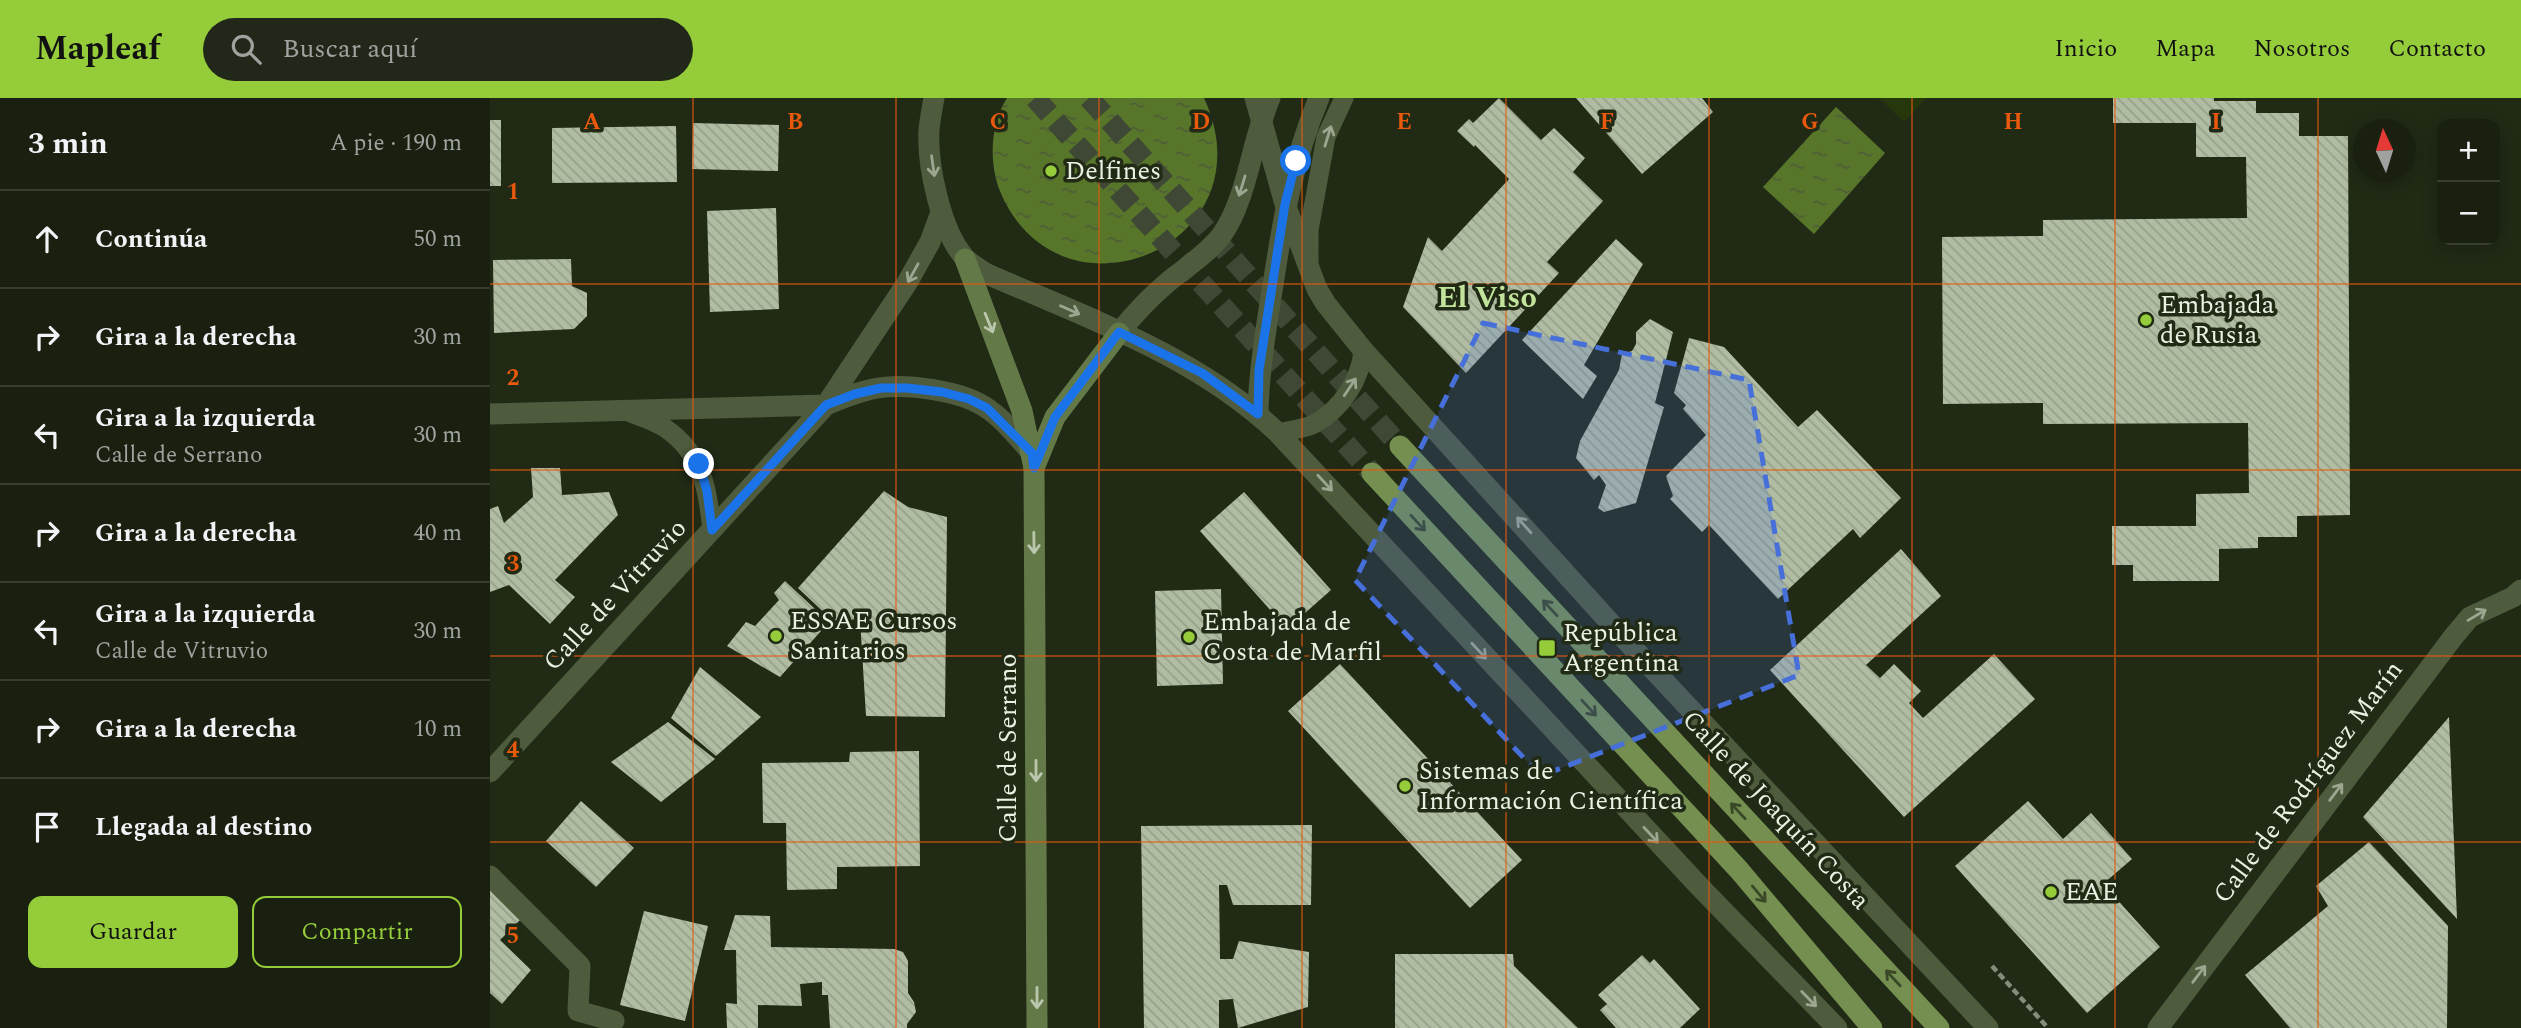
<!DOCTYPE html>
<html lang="es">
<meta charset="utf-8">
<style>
body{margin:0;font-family:Spectral,serif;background:#222819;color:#f1f3f6}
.controls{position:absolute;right:21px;top:21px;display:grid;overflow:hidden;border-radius:14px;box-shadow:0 4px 18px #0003}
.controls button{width:63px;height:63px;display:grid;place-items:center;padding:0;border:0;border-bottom:2px solid #373e30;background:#192010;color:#f1f3f6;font:35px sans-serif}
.compass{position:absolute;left:1863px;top:21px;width:63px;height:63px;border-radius:50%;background:#192010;box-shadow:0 4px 18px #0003;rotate:356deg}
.stop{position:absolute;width:21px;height:21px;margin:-16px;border:5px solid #1a73e8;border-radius:50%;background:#fff}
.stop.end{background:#1a73e8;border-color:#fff;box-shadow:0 2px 7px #0008}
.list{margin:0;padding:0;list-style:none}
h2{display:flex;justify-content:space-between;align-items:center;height:91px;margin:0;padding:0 28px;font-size:30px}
h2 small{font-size:23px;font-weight:400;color:#9fa39f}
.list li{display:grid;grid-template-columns:46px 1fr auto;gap:21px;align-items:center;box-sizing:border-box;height:98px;padding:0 28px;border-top:2px solid #373e30}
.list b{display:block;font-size:26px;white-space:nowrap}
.list p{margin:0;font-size:23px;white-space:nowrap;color:#9fa39f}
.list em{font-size:23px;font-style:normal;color:#9fa39f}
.actions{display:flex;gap:14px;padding:21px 28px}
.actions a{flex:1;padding:16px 0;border:2px solid #95cc3a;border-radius:14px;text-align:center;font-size:24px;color:#95cc3a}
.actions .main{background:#95cc3a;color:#111}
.icon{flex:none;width:38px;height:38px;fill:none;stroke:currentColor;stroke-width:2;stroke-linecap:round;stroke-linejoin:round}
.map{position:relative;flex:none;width:2031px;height:930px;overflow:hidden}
header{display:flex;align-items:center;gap:42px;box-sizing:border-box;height:98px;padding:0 35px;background:#95cc3a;color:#111}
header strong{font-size:33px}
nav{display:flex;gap:38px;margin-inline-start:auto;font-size:24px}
.search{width:490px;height:63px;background:#222819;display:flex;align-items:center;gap:18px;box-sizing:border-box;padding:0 24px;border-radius:38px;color:#9fa39f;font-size:26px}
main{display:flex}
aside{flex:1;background:#192010}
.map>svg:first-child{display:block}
.green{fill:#26370c}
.water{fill:url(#water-ripples)}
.building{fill:url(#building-back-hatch)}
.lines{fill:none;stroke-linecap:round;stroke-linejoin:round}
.primary-tunnel{stroke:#3f4834;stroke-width:21;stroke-dasharray:21 10;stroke-linecap:butt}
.path{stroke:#848c7b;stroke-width:4.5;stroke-dasharray:7 3.5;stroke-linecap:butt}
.service{stroke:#4e5b3d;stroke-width:19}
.minor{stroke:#4e5b3d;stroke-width:21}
.tertiary{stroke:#4e5b3d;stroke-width:21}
.secondary{stroke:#637948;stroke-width:21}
.primary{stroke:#748f50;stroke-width:21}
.oneway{stroke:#9ca690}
.oneway2{stroke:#bbc7ad}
.oneway3{stroke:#3a4827}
.route{stroke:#1a73e8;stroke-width:9}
.marked{fill:#466fda;fill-opacity:0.2;stroke:#466fda;stroke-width:5;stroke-dasharray:14 9;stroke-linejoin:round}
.grid{fill:none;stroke:#e8590c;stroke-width:2;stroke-opacity:0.55}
.poi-dot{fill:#95cc3a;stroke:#212a15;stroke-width:2.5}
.labels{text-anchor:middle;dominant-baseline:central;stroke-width:7;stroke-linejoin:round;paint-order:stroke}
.poi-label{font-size:26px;fill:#eaf1e3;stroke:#212a15;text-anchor:start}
.street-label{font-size:26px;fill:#eaf1e3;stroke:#212a15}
.quarter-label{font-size:30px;font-weight:bold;fill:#c2e39b;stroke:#212a15}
.grid-label{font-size:23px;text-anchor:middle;font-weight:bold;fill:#e8590c;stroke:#212a15;stroke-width:7;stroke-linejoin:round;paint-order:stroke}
</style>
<header>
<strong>Mapleaf</strong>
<div class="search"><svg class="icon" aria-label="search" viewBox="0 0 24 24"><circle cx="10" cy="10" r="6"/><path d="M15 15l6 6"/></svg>Buscar aquí</div>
<nav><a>Inicio</a><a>Mapa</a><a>Nosotros</a><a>Contacto</a></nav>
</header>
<main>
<aside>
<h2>3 min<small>A pie · 190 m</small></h2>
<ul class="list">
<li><svg class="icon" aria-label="ahead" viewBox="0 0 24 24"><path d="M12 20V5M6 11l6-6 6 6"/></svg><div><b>Continúa</b></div><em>50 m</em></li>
<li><svg class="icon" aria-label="right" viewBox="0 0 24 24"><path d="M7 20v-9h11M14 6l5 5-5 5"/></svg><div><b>Gira a la derecha</b></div><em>30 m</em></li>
<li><svg class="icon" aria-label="left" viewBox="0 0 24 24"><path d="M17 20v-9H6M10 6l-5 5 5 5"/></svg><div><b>Gira a la izquierda</b><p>Calle de Serrano</p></div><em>30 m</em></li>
<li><svg class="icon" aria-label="right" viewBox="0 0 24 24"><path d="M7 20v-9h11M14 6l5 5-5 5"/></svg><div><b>Gira a la derecha</b></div><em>40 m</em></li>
<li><svg class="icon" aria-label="left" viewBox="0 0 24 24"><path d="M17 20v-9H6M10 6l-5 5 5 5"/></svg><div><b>Gira a la izquierda</b><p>Calle de Vitruvio</p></div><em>30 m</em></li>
<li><svg class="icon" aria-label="right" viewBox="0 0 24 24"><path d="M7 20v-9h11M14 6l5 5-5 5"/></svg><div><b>Gira a la derecha</b></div><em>10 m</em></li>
<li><svg class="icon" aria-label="arrive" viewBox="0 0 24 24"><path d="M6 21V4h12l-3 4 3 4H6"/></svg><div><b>Llegada al destino</b></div></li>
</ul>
<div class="actions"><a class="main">Guardar</a><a>Compartir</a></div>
</aside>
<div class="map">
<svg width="2031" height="930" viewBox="0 0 2031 930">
<defs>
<pattern id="water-ripples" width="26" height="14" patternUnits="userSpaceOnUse" patternTransform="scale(1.75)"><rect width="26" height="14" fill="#58762a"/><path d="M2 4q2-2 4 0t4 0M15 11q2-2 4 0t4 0" fill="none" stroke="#4e5d38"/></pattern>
<pattern id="building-back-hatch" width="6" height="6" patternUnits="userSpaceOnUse" patternTransform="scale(1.75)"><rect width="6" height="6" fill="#b1bda3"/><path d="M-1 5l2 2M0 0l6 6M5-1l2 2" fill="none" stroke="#96a08b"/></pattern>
</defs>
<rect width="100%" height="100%" fill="#212a15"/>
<!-- green -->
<path class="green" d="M1389,0h47l-22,24z"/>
<!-- water -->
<g class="water">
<path d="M517,0h197c69,149 -150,238 -206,88 -9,-28 -7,-63 9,-88z"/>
<path d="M1346,9l49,46 -71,81 -51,-47z"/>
</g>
<!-- building -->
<g class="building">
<path d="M1009,0l42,42 13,-12 31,30 -12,14 30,29 -56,61 12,11 -93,100 -63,-66 25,-70 14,14 67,-72 -34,-34 -1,2 -17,-16 12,-12 4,4z"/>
<path d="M1086,0h126l11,14 -71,62z"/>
<path d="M1623,0h101v3h42v12h43v23h49l2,379 -53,1v21h-39v11l-39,1v32h-86v-16h-21v-39h84v-32l53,-1 -1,-70 -205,1v-21l-100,1 -1,-167 101,-1v-16l204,-2 -1,-61h-50v-34h-83z"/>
<rect x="0" y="22" width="11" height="66"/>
<path d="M203,25l86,2 -1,46 -86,-2z"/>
<path d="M186,28l1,56 -125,1v-55z"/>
<path d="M286,110l3,101 -69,3 -3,-101z"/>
<path d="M1126,141l27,25 -59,101 13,11 -14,23 -61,-59z"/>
<path d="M81,161l1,27 15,7v23l-13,13 -80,4 -1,-73z"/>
<path d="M1160,221l23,13 -18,71 9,4 -28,96 -32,9 -6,-4 8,-23 -7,-10 -5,5 -18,-22 4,-17 39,-71 3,-16 10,-3 4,-7v-12z"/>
<path d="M1199,240l35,9 74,80 19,-17 84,88 -41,40 -7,-9 -75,70 -69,-74 -7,7 -32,-33 3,-3 -7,-20 40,-41 -23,-26 3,-4 -12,-12z"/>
<path d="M41,370h29l2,27 47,-3 9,23 -63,65 20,17 -25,27 -41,-39 -19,7v-83l8,-3 6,17 29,-26z"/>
<path d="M394,393l24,16 39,10 -2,200 -79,-1 -6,-97 -27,2 -35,-33z"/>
<path d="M754,394l87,98 -44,39 -87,-98z"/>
<path d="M1411,451l40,47 -75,69 14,13 14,-14 27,27 -12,12 14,15 71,-64 41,45 -131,118 -134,-147z"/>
<path d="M295,483l44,41 -49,55 -53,-31 19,-24 9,4 24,-26 -5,-7z"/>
<path d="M731,491l2,95 -66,2 -2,-95z"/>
<path d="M850,566l182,196 -52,48 -182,-197z"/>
<path d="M210,569l61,50 -45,39 -45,-38z"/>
<path d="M1959,619l8,202 -94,-102z"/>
<path d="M178,624l47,37 -54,43 -50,-40z"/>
<path d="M429,653l1,115 -83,1v22l-50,1 -1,-67h-23l-1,-60 87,-1 1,-10z"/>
<path d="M91,703l53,47 -38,39 -50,-46z"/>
<path d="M1538,703l35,38 28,-26 41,46 -29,25 57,63 -73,66 -132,-147z"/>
<path d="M822,727l-1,80h-78l-6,-20h-8l1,74h13l6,-18 70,11 -1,55 -70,21 -5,-29 -14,1v28h-75l-3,-202z"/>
<path d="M1879,744l79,84 -1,102h-157l-45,-53 83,-69 -12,-20z"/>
<path d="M0,791l32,29 -22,22 31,30 -29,34 -12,-11z"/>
<path d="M154,813l64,15 -23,95 -65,-16z"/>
<path d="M245,817l35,1 1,31 123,2 9,3 5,9v32l6,9 2,10 -9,12v4h-77l-2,-33h-6v-13l-22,2 2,22 -44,-1v23h-31l-1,-25 11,1 -1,-54h-12z"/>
<path d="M905,856h118l1,12 64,62h-183z"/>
<path d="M1152,857l8,8 4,-4 46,50 -20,19h-64l-16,-18 7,-6 -9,-9z"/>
</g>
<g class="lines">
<!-- primary-tunnel -->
<g class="primary-tunnel">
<path d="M545,0l337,375"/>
<path d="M599,0l311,348"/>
</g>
<!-- path -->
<path class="path" d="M1502,868l56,62"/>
<!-- service -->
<g class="service">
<path d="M819,166v-34l17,-93 18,-39"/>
<path d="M139,314c11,5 25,9 36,16 38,26 42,60 47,102"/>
<path d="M788,335c12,-3 28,-4 38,-10 26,-15 45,-44 47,-73"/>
</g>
<!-- minor -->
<g class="minor">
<path d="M0,316l336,-9c17,-7 34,-14 52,-17 29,-5 83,3 107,19 18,11 33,31 47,46"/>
<path d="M0,674l336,-367 81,-122 23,-41 11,-30"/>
<path d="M0,778l90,90 -2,45 36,10"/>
<path d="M1668,930l296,-392 16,-19 43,-20 8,-7"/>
</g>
<!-- tertiary -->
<g class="tertiary">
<path d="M444,0c-2,11 -4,21 -5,32 -2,35 12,102 36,128 5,6 15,11 22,16 101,44 210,82 291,159l422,454 137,141"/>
<path d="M765,0l30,106 32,85 9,15 37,46 271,299 354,379"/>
<path d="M629,235c15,-19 30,-35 49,-51 18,-15 38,-27 53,-46 26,-35 31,-97 49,-138"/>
<path d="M768,315c1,-43 8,-85 15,-128 10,-66 20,-125 46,-187"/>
</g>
<!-- secondary -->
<g class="secondary">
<path d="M475,161l57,152 12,57 3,560"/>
<path d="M544,370l21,-51 64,-84"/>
</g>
<!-- primary -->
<g class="primary">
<path d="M910,348l539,582"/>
<path d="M882,375l367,397 133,158"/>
</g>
</g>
<!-- one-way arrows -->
<defs><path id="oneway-shaft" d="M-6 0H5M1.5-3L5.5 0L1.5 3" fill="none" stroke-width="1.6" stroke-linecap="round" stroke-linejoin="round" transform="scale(1.75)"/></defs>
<g class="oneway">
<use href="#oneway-shaft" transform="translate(838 38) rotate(-73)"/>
<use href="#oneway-shaft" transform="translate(443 68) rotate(82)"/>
<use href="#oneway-shaft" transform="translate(752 88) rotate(107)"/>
<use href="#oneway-shaft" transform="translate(423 175) rotate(119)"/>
<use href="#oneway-shaft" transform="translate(580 212) rotate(24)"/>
<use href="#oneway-shaft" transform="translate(860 289) rotate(-56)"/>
<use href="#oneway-shaft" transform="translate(835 385) rotate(47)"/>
<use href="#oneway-shaft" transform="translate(1034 427) rotate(-132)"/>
<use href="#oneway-shaft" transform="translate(1987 517) rotate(-31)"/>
<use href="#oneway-shaft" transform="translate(989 553) rotate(47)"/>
<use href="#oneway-shaft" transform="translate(1846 694) rotate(-53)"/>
<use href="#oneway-shaft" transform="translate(1161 737) rotate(47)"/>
<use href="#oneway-shaft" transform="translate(1709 876) rotate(-53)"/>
<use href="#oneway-shaft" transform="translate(1319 901) rotate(46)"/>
</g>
<g class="oneway2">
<use href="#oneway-shaft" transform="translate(499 225) rotate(68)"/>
<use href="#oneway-shaft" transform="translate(544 445) rotate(89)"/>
<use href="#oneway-shaft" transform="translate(546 673) rotate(90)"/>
<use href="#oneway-shaft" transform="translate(547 900) rotate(90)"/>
</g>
<g class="oneway3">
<use href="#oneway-shaft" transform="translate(928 425) rotate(47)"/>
<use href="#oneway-shaft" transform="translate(1060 510) rotate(-133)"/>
<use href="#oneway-shaft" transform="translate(1099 610) rotate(47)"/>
<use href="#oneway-shaft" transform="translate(1248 713) rotate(-133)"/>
<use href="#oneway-shaft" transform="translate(1269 796) rotate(50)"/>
<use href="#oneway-shaft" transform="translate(1403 880) rotate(-133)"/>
</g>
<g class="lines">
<!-- route -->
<path class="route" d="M209,366l8,27 5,39 114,-125 29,-11 26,-6h26l35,4 27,7 18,9 45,45 2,15 21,-51 64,-85 83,41 56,41 1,-44 26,-166 11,-43"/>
</g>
<!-- marked area -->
<path class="marked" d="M993,225l266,57 50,295 -258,101 -186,-196z"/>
<!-- grid -->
<path class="grid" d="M203,0v930M406,0v930M609,0v930M812,0v930M1016,0v930M1219,0v930M1422,0v930M1625,0v930M1828,0v930M0,186h2031M0,372h2031M0,558h2031M0,744h2031"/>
<!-- markers -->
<g class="poi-dot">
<circle cx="561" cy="73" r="7"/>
<circle cx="1656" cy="222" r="7"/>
<circle cx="286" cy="538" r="7"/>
<circle cx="699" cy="539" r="7"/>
<rect x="1048" y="541" width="18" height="18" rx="3.5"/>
<circle cx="915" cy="688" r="7"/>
<circle cx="1561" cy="794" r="7"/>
</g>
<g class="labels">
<!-- poi labels -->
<g class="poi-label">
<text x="575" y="73">Delfines</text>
<text x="1670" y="207">Embajada<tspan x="1670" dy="30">de Rusia</tspan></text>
<text x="300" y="523">ESSAE Cursos<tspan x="300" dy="30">Sanitarios</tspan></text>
<text x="713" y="524">Embajada de<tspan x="713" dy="30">Costa de Marfil</tspan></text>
<text x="1073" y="535">República<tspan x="1073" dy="30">Argentina</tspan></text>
<text x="929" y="673">Sistemas de<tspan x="929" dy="30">Información Científica</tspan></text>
<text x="1575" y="794">EAE</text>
</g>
<!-- street labels -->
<g class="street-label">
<text transform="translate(125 497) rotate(-47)">Calle de Vitruvio</text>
<text transform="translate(518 650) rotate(-90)">Calle de Serrano</text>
<text transform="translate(1818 684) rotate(-53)">Calle de Rodríguez Marín</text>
<text transform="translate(1286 712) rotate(47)">Calle de Joaquín Costa</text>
</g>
<!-- quarter labels -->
<g class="quarter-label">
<text x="997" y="200">El Viso</text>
</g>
</g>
<g class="grid-label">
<text x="102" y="31">A</text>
<text x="305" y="31">B</text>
<text x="508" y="31">C</text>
<text x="711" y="31">D</text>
<text x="914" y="31">E</text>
<text x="1117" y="31">F</text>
<text x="1320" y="31">G</text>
<text x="1523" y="31">H</text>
<text x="1726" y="31">I</text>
<text x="23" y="101">1</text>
<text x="23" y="287">2</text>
<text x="23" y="473">3</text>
<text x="23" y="659">4</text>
<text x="23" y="845">5</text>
</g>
</svg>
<div class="controls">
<button>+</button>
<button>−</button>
</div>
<svg class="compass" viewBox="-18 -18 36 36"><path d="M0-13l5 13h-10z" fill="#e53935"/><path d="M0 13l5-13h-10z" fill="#9fa39f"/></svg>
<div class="stop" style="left:806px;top:63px"></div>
<div class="stop end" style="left:209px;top:366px"></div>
</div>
</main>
